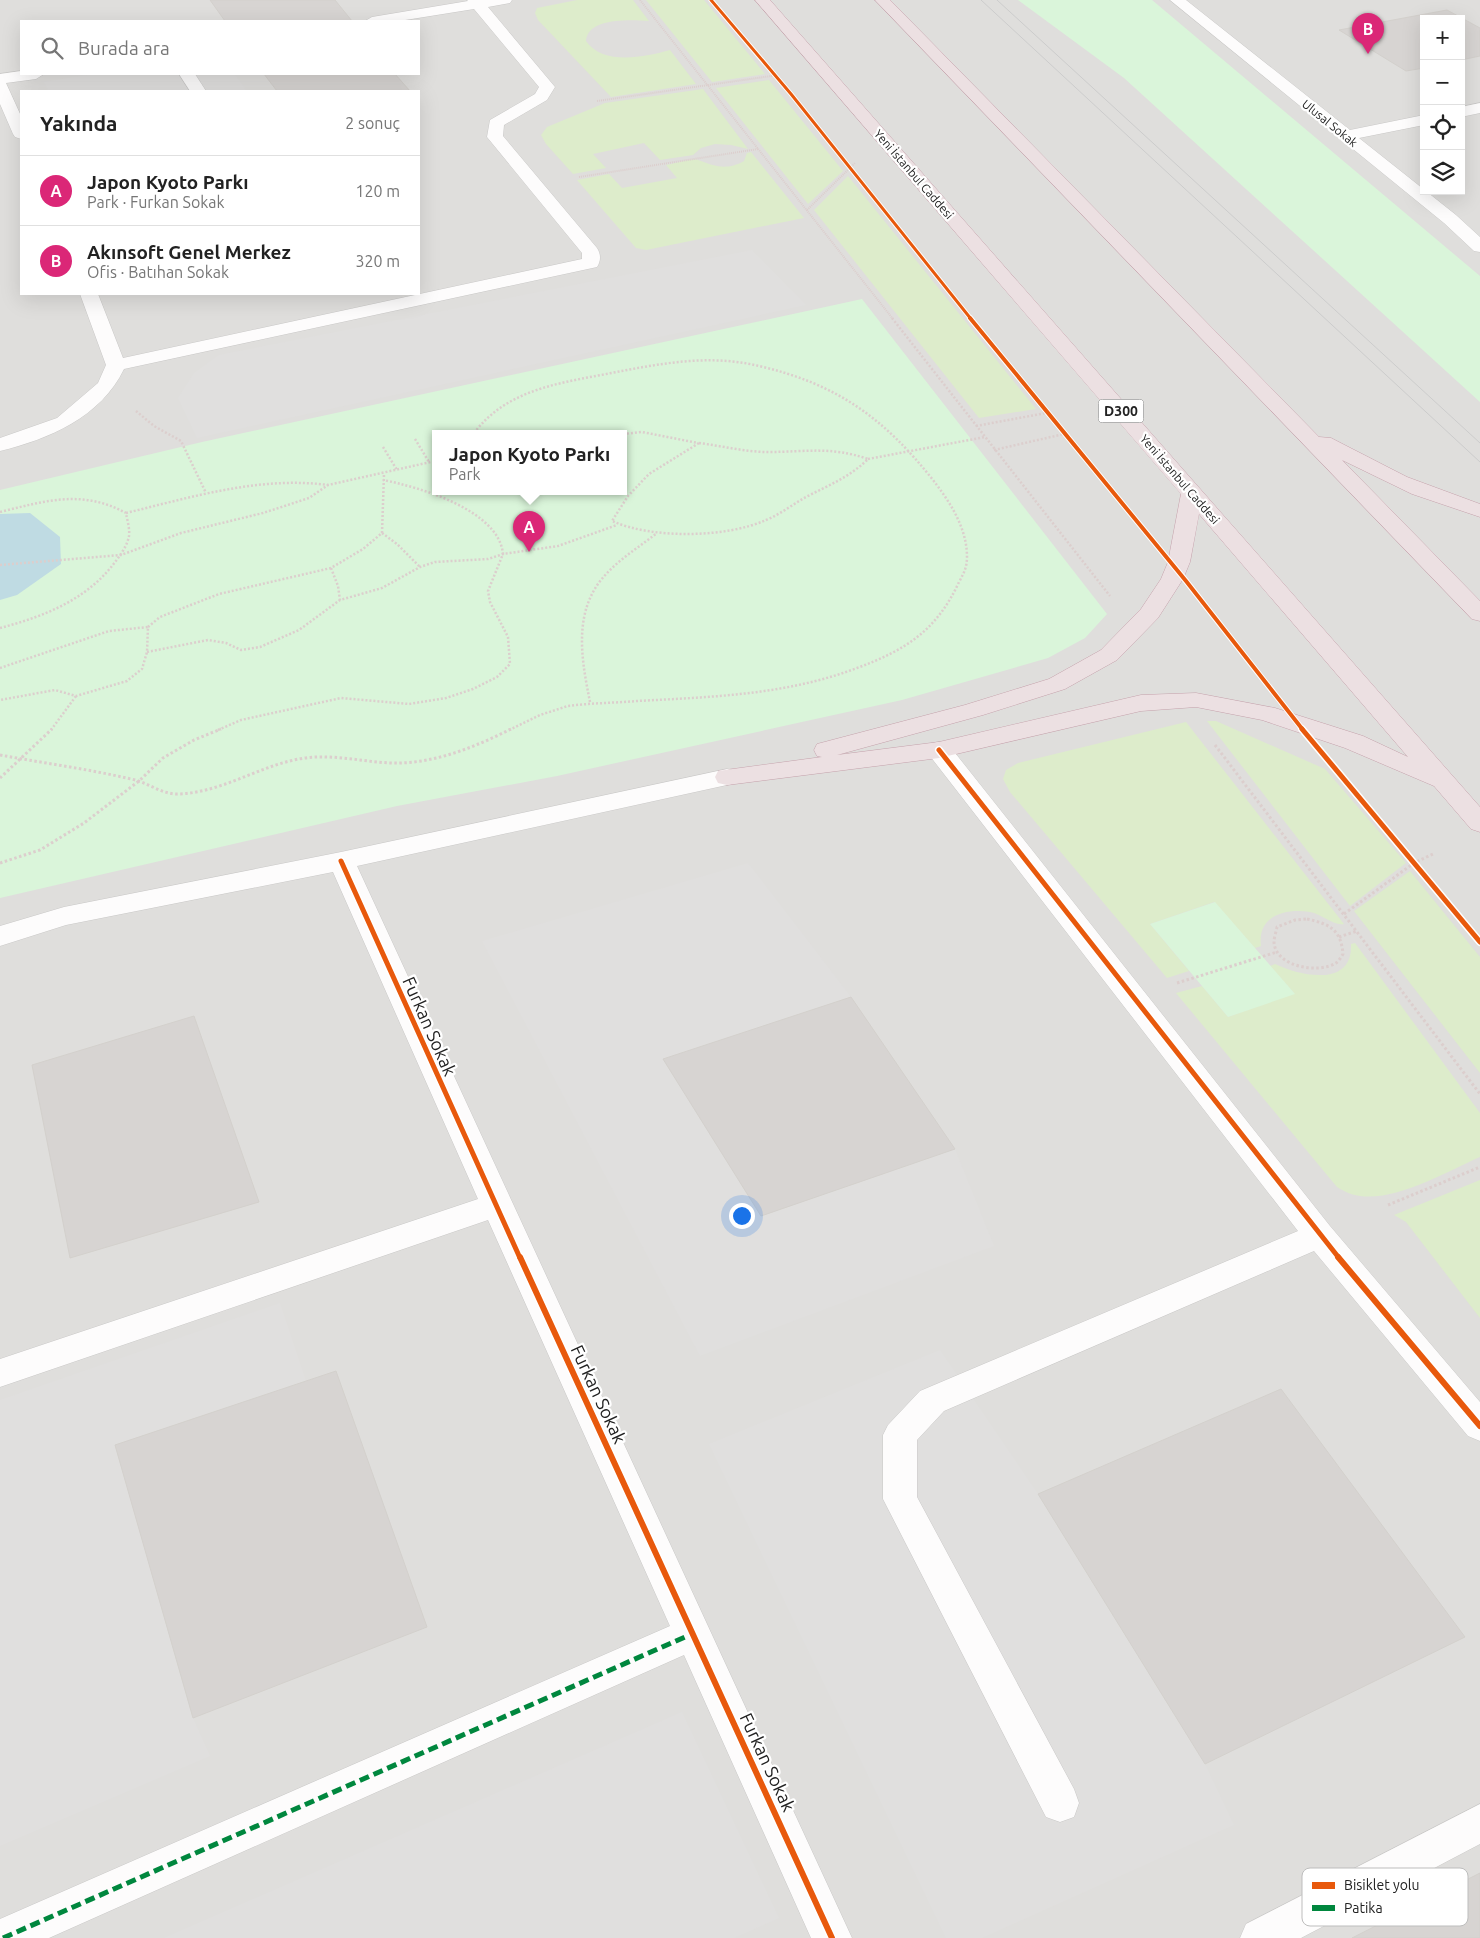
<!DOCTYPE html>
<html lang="tr">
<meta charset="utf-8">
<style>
body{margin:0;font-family:Ubuntu,sans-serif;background:#f6f6f6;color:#222}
.controls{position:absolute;right:15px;top:15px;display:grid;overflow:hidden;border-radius:0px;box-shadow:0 5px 20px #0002}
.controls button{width:45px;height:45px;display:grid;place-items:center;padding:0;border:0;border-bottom:1px solid #e0e0e0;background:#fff;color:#222;font:25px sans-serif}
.you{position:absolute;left:741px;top:1215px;width:18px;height:18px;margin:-12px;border:4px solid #fff;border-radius:50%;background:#1a73e8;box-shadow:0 0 0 8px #1a73e833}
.badge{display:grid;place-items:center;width:32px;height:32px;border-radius:50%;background:#db2777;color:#fff;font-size:16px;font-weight:700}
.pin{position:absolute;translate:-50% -41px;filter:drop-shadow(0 1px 2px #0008)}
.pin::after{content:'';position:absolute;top:26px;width:18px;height:15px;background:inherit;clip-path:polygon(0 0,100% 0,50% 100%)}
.popup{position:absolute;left:432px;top:430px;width:195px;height:65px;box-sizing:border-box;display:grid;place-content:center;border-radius:0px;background:#fff;filter:drop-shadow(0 1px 4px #0005);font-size:16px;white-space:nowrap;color:#767676}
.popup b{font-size:19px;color:#222}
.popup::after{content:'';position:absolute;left:50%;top:100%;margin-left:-10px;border:10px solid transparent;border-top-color:#fff}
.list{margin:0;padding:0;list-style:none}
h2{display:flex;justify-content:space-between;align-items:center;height:65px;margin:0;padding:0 20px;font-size:21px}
h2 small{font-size:16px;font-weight:400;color:#767676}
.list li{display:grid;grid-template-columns:32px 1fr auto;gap:15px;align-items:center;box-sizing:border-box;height:70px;padding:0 20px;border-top:1px solid #e0e0e0}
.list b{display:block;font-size:19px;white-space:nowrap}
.list p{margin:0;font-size:16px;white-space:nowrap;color:#767676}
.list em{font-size:16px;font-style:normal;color:#767676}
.icon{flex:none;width:28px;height:28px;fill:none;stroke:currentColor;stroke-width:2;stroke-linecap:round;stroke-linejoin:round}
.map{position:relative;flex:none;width:1480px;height:1938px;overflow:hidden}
.search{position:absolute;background:#fff;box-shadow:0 5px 20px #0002;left:20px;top:20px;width:400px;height:55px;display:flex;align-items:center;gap:12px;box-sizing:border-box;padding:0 18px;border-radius:0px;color:#767676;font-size:19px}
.panel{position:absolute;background:#fff;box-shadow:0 5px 20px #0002;left:20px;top:90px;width:400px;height:205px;border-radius:0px}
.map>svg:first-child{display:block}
.residential{fill:#dfdedc;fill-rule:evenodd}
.grass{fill:#ddeccb}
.park{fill:#daf5da;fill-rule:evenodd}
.parking{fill:#e0dfde}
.water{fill:#bfdbe3}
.building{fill:#d7d4d2;stroke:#d3d0cc}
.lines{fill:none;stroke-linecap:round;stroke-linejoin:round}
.minor-casing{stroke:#c9c8c7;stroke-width:1}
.highway-casing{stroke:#c5a2ac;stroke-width:1}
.path-far2{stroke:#dccecd;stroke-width:2;stroke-dasharray:1 1;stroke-linecap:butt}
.path-far1{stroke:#dccecd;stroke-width:2.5;stroke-dasharray:2 2;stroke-linecap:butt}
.path{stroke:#dccecd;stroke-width:3;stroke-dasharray:2.5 2.5;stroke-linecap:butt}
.minor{fill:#fdfcfc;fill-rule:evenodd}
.highway{fill:#ece0e2;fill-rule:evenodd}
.tram{stroke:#ccc;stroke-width:1}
.quiet{stroke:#00873e;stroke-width:5;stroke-dasharray:10 5;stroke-linecap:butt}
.cycleway-far3-casing{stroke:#fff;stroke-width:5}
.cycleway-far2-casing{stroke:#fff;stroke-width:6}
.cycleway-far1-casing{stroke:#fff;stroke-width:8}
.cycleway-casing{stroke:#fff;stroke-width:9}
.cycleway-far3{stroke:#e8590c;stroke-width:3}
.cycleway-far2{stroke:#e8590c;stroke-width:4}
.cycleway-far1{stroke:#e8590c;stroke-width:5}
.cycleway{stroke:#e8590c;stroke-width:6}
.labels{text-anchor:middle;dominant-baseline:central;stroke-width:4.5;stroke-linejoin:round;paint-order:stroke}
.far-street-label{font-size:12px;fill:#222;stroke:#fff}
.shield{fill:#fff;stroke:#646464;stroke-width:1}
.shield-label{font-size:14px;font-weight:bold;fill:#222}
.near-street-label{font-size:18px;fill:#222;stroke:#fff}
.key{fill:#fff;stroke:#bdbdbd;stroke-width:1}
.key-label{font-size:14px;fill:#222}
</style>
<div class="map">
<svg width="1480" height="1938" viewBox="0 0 1480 1938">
<rect width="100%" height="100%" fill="#f0eeeb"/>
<!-- residential -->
<path class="residential" d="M0,0h1480v1938h-1480zM1424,19h37v172h-37zM21,21h398v53h-398zM21,91h398v203h-398zM435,433h188v58h-188z"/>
<!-- grass -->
<g class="grass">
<path d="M577,0h56l16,21c-18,-1 -61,-4 -63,20 17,25 59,16 84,9l26,34 -85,13 -73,-77 -3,-7 2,-5z"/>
<path d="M646,0h58l61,74 -53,8z"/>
<path d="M769,80l74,91 -35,33 -92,-116z"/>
<path d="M703,89l45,60 -17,-4 -16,-1 -14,4 -8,7 -33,5 -16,-17 -51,11 13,14 -33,6 -27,-30 -5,-9 6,-8 58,-24z"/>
<path d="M751,152l53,66 -158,32 -10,-2 -59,-68 32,-6 13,14 55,-10 -11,-13c8,-1 24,-7 32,-5 17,6 28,11 46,1l3,-8z"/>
<path d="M848,176l188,233 -57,9 -165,-208z"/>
<path d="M1207,721h9l109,48 81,94 -56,43z"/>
<path d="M1186,722l158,202c-11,2 -22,-10 -34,-12 -25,-4 -53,4 -49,34l-6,2 -41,-46 -64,22 39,47 -22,7 -157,-186 -7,-13 3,-9 12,-7z"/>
<path d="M1410,871l70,86v116l-126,-162z"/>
<path d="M1355,943l125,170v44c-34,15 -88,47 -125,38 -6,-1 -13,-5 -18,-8l-161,-194 26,-7 26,31 66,-24 -24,-27 5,-2c25,12 78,24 76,-20z"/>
<path d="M1480,1180v138l-74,-96 -12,-7z"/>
</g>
<!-- park -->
<g class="park">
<path d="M1018,0h134l328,276v126l-356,-324z"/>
<path d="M862,299l245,315 -22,24 -37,20 -146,42 -345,76 -160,30 -397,92v-408l202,-48zM435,433h188v58h-188z"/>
<path d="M1215,902l80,92 -67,23 -78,-93z"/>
</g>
<!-- parking -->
<g class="parking">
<path d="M93,74h142l12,17h-199l-4,-9z"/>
<path d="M752,250l54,55 -609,133 -19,-40 16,-25 25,-18z"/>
<path d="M748,863l103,134 -90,219 194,-67 39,97 -294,110 -218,-415z"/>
<path d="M280,1303l26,78 -191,64 78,273 17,38 -210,90v-446z"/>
<path d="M940,1350l98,144 167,270 29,61 -252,113h-36l-237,-494z"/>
<path d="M682,1712l97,206 -45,20h-570z"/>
</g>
<!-- water -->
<path class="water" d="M30,513l30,24 1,27 -44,31 -17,5v-86z"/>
<!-- building -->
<g class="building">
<path d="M210,0h125l17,21h-127z"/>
<path d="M1447,10l33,18v28l-19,4v-41h-37v49l-18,3 -67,-41z"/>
<path d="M264,74h131l15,17h-133z"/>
<path d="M851,997l104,152 -194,67 -98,-157z"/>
<path d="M194,1016l65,186 -189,56 -38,-193z"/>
<path d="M336,1371l91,256 -234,91 -78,-273z"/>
<path d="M1281,1389l184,248 -260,127 -167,-270z"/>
<path d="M1480,1873v65h-128z"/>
</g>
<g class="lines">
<defs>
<g id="minor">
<path d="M467,0h45l-2,3 -22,4 67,80 -8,13 -43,25 -1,11 94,112c4,6 4,13 0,19l-473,102c-23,48 -75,70 -124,82v-13l57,-20 41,-35 8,-18 -26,-71h18l25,64 459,-99v-6l-95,-116 3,-17 45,-26 4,-7 -65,-78 -75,12h-34l7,-4 96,-16z"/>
<path d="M1170,0h16l164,130 74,-15v10l-65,13 97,77 24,22v15l-6,-1 -30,-28z"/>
<path d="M21,71v3h23l-8,5 -30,4 15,33v23l-6,-2 -2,-3 -13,-30v-30z"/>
<path d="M179,74h16l11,17h-16z"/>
<path d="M1480,103v10l-19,4v-10z"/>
<path d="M939,742l9,2 382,482 150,176v39l-12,-5 -154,-185 -370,160 -27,29v57l157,292 5,14 -5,14 -14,5 -14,-5 -163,-318v-64l5,-10 32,-34 378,-160 -368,-475 -3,-6 3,-6z"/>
<path d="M727,769l9,2 3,6 -3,6 -379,83 495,1072h-41l-127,-283 -635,283h-49v-19l670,-293 -182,-406 -488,167v-28l478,-160 -145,-327 -267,53 -66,21v-20l64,-19 277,-55z"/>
<path d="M1480,1804v40l-179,94h-61l6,-14z"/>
</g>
<g id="highway">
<path d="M755,0h15l710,807v25l-9,-3 -37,-43 -89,-38 -83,-28 -66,-13 -55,4 -202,47 -212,27 -9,-2 -3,-6 3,-6 104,-14 -5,-1 -3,-6 3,-6 148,-39 84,-26 52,-29 40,-41 20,-30 7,-17 13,-68zM1199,514l209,243 -45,-21 -88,-28 -79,-15 -55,2 -202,47 -102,13 146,-40 82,-26 52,-29 41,-42 25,-39 7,-17z"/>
<path d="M875,0h15l429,437 12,1 76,39 73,27v13l-68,-23 -70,-34 138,141v20l-8,-2z"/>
</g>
</defs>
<!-- minor casing -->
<use href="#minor" class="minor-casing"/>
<!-- highway casing -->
<use href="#highway" class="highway-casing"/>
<!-- path-far2 -->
<g class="path-far2">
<path d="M640,0l253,319"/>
<path d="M597,101l181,-26"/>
<path d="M579,177l179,-28"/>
<path d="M807,210l48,-47"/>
</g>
<!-- path-far1 -->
<g class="path-far1">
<path d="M892,318l218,278"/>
<path d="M136,411l18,15 27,15 25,52"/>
<path d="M976,426l70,-13"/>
<path d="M474,433c31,-41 79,-49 127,-58 53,-10 104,-22 158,-9 78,18 125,52 174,114 17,22 34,48 34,77 0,10 -3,16 -8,25 -22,48 -53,68 -102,86 -71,27 -146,29 -220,33 -23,2 -47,2 -69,5l-28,9 -31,15"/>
<path d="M623,434l19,-2 56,11"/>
<path d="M415,439l14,23"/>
<path d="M699,443c23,3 47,9 69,9 39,0 62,-6 100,7 -18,18 -39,26 -62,38 -13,7 -25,17 -40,23 -40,18 -114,19 -154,1l16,-25 21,-22z"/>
<path d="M383,447l14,23"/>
<path d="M994,450l70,-16"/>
<path d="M868,459l117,-22"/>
<path d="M0,512c45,-11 82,-23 126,1 1,7 4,15 3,23 -2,11 -10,21 -17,30 -28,35 -70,51 -112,62"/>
<path d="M126,513c66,-16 134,-37 202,-28"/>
<path d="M382,533l15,11 23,23"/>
<path d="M0,565l121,-10 60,-22 82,-20 46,-15 19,-13 107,-24"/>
<path d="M331,568l7,18 2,14"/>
<path d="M148,627l12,-10 59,-23 112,-26 32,-19 19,-16 2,-59"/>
<path d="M147,652l61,-12 18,3 15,7 19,-3 39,-17 41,-30 42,-12 38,-21 15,-5 53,-3 15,-5 55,-8 59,-21"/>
<path d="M0,668l109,-37 39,-4 -1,25 -5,17 -15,12 -51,15 -21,-6 -55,10"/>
<path d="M590,702c-8,-40 -17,-87 11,-122 15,-19 37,-32 56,-47"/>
<path d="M51,730l25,-34"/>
<path d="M218,730l23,-10 100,-22 68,6 37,-6 27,-9 24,-12 13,-13 -2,-27 -18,-35 -2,-11 15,-37c-4,-44 -84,-67 -120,-74"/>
</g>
<!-- path -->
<g class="path">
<path d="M1215,745l265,349"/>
<path d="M0,755c43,8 88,14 131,24 16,3 30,15 46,15 46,-1 84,-30 128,-36 29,-4 58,4 87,5 42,1 83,-16 119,-34"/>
<path d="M0,778l52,-49"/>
<path d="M0,863l40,-13 44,-27 55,-42 24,-23 31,-18 27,-11"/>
<path d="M1344,914l70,-51 19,-9"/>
<path d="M1307,919c23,5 34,11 36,35 -2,3 -4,7 -7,9 -17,11 -61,4 -62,-21 0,-4 2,-10 3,-15l18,-7z"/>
<path d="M1339,937l18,-6"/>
<path d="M1177,983l100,-31"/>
<path d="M1388,1205l92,-38"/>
</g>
<!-- minor -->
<use href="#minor" class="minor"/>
<!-- highway -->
<use href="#highway" class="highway"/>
<!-- tram -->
<g class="tram">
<path d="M981,0l499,462"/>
<path d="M997,0l483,443"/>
</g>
<!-- quiet -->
<path class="quiet" d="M3,1938l691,-305"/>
<defs>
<path id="cycleway-far3" d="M711,0l80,94 180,225"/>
<path id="cycleway-far2" d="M970,318l216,263 117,149"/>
<g id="cycleway-far1">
<path d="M1302,729l178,213"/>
<path d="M939,750l400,508"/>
<path d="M341,861l179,397"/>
</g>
<g id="cycleway">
<path d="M520,1257l312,681"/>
<path d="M1338,1257l142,169"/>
</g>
</defs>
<!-- cycleway-far3 casing -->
<use href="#cycleway-far3" class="cycleway-far3-casing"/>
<!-- cycleway-far2 casing -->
<use href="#cycleway-far2" class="cycleway-far2-casing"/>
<!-- cycleway-far1 casing -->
<use href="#cycleway-far1" class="cycleway-far1-casing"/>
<!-- cycleway casing -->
<use href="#cycleway" class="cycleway-casing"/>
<!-- cycleway-far3 -->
<use href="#cycleway-far3" class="cycleway-far3"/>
<!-- cycleway-far2 -->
<use href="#cycleway-far2" class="cycleway-far2"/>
<!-- cycleway-far1 -->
<use href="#cycleway-far1" class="cycleway-far1"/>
<!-- cycleway -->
<use href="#cycleway" class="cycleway"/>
</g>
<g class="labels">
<!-- far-street labels -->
<g class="far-street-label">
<text transform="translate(1330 123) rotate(39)">Ulusal Sokak</text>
<text transform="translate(914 174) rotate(49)">Yeni İstanbul Caddesi</text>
<text transform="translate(1180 479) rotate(49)">Yeni İstanbul Caddesi</text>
</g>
<!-- shield labels -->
<rect class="shield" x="1098.5" y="399.5" width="45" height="23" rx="4"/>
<g class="shield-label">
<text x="1121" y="411">D300</text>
</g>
<!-- near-street labels -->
<g class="near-street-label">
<text transform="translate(430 1026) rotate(66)">Furkan Sokak</text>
<text transform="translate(599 1394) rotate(65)">Furkan Sokak</text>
<text transform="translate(768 1762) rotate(65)">Furkan Sokak</text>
</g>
</g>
<!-- legend -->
<rect x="1302" y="1868" width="166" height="58" rx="8" class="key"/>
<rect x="1312" y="1882" width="23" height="7" fill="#e8590c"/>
<rect x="1312" y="1905" width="23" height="6" fill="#00873e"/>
<g class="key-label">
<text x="1344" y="1890">Bisiklet yolu</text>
<text x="1344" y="1913">Patika</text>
</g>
</svg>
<div class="controls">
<button>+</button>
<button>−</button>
<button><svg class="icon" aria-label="locate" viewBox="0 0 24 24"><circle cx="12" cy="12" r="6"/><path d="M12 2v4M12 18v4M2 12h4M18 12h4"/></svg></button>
<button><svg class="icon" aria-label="layers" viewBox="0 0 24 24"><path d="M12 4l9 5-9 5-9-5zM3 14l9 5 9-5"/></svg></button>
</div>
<div class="you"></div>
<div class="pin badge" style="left:529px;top:552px">A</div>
<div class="popup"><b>Japon Kyoto Parkı</b>Park</div>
<div class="pin badge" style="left:1368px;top:54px">B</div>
<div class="search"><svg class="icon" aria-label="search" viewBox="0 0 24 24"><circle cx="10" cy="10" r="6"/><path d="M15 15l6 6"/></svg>Burada ara</div>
<section class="panel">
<h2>Yakında<small>2 sonuç</small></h2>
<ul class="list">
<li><span class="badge">A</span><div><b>Japon Kyoto Parkı</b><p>Park · Furkan Sokak</p></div><em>120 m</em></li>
<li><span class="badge">B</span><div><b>Akınsoft Genel Merkez</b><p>Ofis · Batıhan Sokak</p></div><em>320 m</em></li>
</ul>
</section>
</div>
